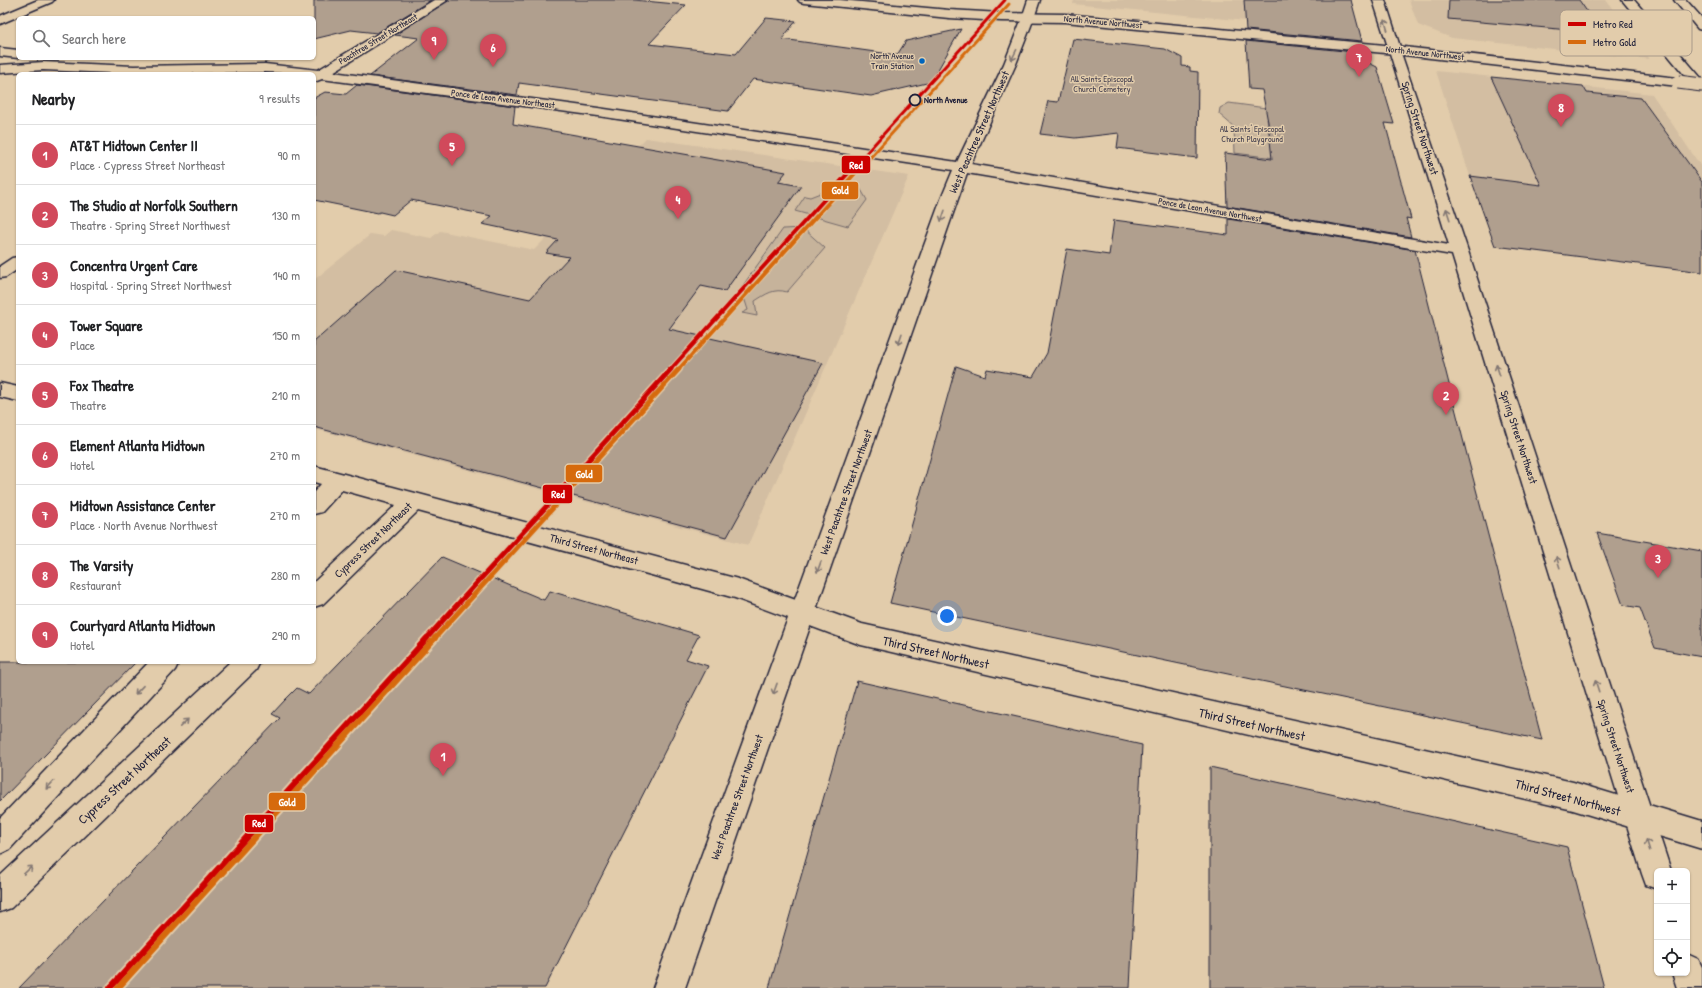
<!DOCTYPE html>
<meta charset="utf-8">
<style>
body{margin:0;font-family:"Patrick Hand",sans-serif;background:#f2f2f2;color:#202124}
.controls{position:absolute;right:12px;bottom:12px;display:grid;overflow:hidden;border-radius:6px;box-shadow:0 1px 3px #0004}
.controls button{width:36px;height:36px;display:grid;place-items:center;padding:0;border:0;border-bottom:1px solid #e0e0e0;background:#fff;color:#202124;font:20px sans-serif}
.you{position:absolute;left:947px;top:616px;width:14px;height:14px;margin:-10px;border:3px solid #fff;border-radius:50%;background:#1a73e8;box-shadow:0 0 0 6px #1a73e833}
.badge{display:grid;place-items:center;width:26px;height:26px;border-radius:50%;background:#d1495b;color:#fff;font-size:13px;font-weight:700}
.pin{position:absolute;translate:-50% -33px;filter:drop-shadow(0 1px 2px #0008)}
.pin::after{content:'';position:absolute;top:21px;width:14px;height:12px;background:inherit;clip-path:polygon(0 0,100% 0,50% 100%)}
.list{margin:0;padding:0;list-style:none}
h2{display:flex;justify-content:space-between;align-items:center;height:52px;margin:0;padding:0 16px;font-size:17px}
h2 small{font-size:13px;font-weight:400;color:#757577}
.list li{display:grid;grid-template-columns:26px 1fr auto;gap:12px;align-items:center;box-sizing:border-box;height:60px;padding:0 16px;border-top:1px solid #e0e0e0}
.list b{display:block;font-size:15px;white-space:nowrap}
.list p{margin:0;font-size:13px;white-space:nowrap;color:#757577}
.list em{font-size:13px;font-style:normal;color:#757577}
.icon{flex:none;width:22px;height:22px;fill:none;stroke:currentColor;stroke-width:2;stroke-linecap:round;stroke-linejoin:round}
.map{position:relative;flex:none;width:1702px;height:988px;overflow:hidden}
.search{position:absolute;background:#fff;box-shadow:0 1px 3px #0004;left:16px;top:16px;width:300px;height:44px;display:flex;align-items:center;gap:10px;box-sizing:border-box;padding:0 14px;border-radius:6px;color:#757577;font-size:15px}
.panel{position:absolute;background:#fff;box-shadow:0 1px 3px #0004;left:16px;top:72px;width:300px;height:592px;border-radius:6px}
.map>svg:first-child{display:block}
.built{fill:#d3bea2}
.green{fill:#c6b39b;stroke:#746a6b}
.building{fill:#b09f8e;stroke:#22223b}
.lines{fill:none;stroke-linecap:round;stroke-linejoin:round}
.street-casing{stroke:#22223b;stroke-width:3}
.secondary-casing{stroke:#22223b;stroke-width:3}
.primary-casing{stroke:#22223b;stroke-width:3}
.highway-casing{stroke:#22223b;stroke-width:3}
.street{fill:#e2ccab;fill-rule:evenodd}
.secondary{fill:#e2ccab;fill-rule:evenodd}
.primary{fill:#e2ccab;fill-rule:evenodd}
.highway{fill:#e2ccab;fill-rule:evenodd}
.highway-bridge-casing{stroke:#22223b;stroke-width:15;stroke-linecap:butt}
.highway-bridge{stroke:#e2ccab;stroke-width:13}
.metro-1-far3-casing{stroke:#e2ccab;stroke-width:5}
.metro-1-far2-casing{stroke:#e2ccab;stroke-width:6}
.metro-1-far1-casing{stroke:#e2ccab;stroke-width:8}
.metro-1-casing{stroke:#e2ccab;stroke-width:10}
.metro-2-far3-casing{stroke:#e2ccab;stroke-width:5}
.metro-2-far2-casing{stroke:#e2ccab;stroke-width:6}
.metro-2-far1-casing{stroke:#e2ccab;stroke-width:8}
.metro-2-casing{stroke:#e2ccab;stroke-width:10}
.metro-1-far3{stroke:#c00;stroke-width:3}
.metro-1-far2{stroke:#c00;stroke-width:4}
.metro-1-far1{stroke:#c00;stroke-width:5}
.metro-1{stroke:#c00;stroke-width:6}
.metro-2-far3{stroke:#d66a0d;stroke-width:3}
.metro-2-far2{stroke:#d66a0d;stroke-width:4}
.metro-2-far1{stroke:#d66a0d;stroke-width:5}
.metro-2{stroke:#d66a0d;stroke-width:6}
.oneway{stroke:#827773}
.bus-dot{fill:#0065bd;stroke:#e2ccab;stroke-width:1.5}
.stop-dot{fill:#e2ccab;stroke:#22223b;stroke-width:2}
.labels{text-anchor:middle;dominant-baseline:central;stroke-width:3;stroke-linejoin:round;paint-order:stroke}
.far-street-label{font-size:9px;fill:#22223b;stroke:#e2ccab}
.far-bus-label{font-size:9px;fill:#22223b;stroke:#e2ccab;text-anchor:end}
.far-park-label{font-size:9px;fill:#433f4e;stroke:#e2ccab}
.far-stop-label{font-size:9px;font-weight:bold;fill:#22223b;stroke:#e2ccab;text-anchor:start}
.street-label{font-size:11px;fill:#22223b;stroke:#e2ccab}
.near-street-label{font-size:13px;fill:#22223b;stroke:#e2ccab}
.key{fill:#e2ccab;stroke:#a89989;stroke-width:1}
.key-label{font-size:11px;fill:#22223b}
.line-badge{stroke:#e2ccab;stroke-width:1.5}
.badge-label{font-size:11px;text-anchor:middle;font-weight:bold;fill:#fff}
</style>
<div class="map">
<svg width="1702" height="988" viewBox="0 0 1702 988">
<rect width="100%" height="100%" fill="#e2ccab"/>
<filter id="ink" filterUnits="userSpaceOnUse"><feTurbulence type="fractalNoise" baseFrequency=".025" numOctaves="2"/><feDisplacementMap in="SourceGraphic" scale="8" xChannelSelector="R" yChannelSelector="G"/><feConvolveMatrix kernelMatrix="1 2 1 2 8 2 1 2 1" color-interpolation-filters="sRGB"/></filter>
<g filter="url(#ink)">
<!-- built -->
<g class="built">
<path d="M1074,0h277l8,32 -286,-28z"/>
<path d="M1409,0h197l43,59 -197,-21 -34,-13z"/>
<path d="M1436,71l216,23 50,74v36l-232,-28z"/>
<path d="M646,138l263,38 -161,369 -434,-116v-149l57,-46 13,2 7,-6 40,8 9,-7 94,19z"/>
</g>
<!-- green -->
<g class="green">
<path d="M1229,103l37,5 15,12 -14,-1 3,19 53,26 -88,-11 -1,-26 -15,-13 1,-6z"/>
<path d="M841,185l19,3 7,12 -19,26 -53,-15 10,-15 5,1z"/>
<path d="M803,228l22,20 -38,44c-13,-4 -21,2 -32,9l2,15 -15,-3 6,-3 -7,-22 42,-59z"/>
</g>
<!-- building -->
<g class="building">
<path d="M314,0h117l-54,33 -26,-3 -37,9z"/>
<path d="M449,0h185l52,5 -37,39 87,10 30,-36 30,3 -14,18 115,16 9,-14 55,-12 -30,53 -60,14 -118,-17 -25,32 -209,-28 -2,12 -147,-19 49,-38 -24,-3z"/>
<path d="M1244,0h107l11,41 -116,-11z"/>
<path d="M1449,0h130l23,33 -154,-14z"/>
<path d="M1073,39l92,10 17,9v8l8,1v4l8,1 -1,86 -80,-10 2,-15 -44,5 -35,-4 8,-33 10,1z"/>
<path d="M1246,41l118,12 3,9 10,5 17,57 -9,-1 26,96 -5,-1 5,19 -184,-31 -2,-53 47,6 -4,-37 -6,-32 -13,-1z"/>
<path d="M1491,77l92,9 4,7 54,5 61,84v90l-207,-26 -25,-70 71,9z"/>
<path d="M357,85l158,21 -2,18 273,48 -8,10 23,4 -76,105 -24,-5 -32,43 154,34 -96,174 -413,-110v-85l82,-72 134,29 39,-42 -23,-4 12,-13 -76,-16 10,-8 -81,-16 -18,15 -13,-3 -2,1 -64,-13v-102l11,-6 21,2z"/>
<path d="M1228,219l187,31 52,205 75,285 -652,-137 66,-237 29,10 2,-7 46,8 14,-24 20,-104 42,6 5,-35 114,15z"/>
<path d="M1597,533l105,18v106l-47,-9 -15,-40 -17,-3z"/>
<path d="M442,557l102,43 6,-9 149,44 -13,24 22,7 -163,322h-526l261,-270 -8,-4 13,-14 12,-12 12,6z"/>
<path d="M0,662h136l-136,139z"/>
<path d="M857,681l285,64 -12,243h-361z"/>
<path d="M1210,767l357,80 37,141h-394z"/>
</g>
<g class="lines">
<defs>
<g id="street">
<path d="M0,383l18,4v14l-18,-4z"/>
<path d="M314,466l424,113 124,45 711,158 129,39v28l-129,-39 -712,-165 -126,-47 -317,-87 -95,93 -9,3v-25l82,-77 -54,-15 -20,22 -8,2v-22l7,-8 -7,-2z"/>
<path d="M149,662h30l-4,8 -165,179 -10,5v-36z"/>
<path d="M230,662h30l-4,8 -245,238 -11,4v-36z"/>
</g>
<g id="secondary">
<path d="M434,0h14l-115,72 265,36 359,54 47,-98 18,-46 2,-3h8l2,3 -18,46 -45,100 478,81 -60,-195 2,-3h8l69,204 203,620h-14v18l-11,-4 -4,-11 -190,-619 -485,-82 -282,815h-32l288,-789 12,-29 -355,-54 -276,-37 -8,3v-8l-49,-2 -131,2 -91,-4 -43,3v-8l43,-3 91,4 131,-2 53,6z"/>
<path d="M0,48l18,2v8l-18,-2z"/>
<path d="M18,257v12l-12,8 -6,1v-12l12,-8z"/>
<path d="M1687,954l11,5 4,8v21h-25l-5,-15h15z"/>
</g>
<g id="primary">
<path d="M1028,0h12l-6,18 -2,3h-8l-2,-3z"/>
<path d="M1373,0h12l16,50 -2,3h-8l-2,-3z"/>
</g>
<g id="highway">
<path d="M38,0h16l-2,2 -52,22v-8z"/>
<path d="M798,0h42l109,10 52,3 64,1 330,32 283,32 5,1 2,3 -2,3 -5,1 -283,-32 -330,-32 -64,-1 -52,-3 -145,-15 -4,-1z"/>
<path d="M1622,0h12l68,79v12l-5,-1z"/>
<path d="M1674,0h12l16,18v12l-4,-1z"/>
</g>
</defs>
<!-- street casing -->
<use href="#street" class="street-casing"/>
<!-- secondary casing -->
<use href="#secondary" class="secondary-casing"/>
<!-- primary casing -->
<use href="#primary" class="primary-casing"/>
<!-- highway casing -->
<use href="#highway" class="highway-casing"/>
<!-- street -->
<use href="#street" class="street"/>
<!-- secondary -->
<use href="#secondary" class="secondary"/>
<!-- primary -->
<use href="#primary" class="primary"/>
<!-- highway -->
<use href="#highway" class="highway"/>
<defs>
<path id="highway-bridge" d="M1678,82l24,3"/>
</defs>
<!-- highway-bridge casing -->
<use href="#highway-bridge" class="highway-bridge-casing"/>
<!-- highway-bridge -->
<use href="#highway-bridge" class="highway-bridge"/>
<defs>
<path id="metro-1-far3" d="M859,161l146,-161"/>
<path id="metro-1-far2" d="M670,370l190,-210"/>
<path id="metro-1-far1" d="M426,639l245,-270"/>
<path id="metro-1" d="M110,988l317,-350"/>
<path id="metro-2-far3" d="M867,161l142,-157"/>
<path id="metro-2-far2" d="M678,370l189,-210"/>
<path id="metro-2-far1" d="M434,639l245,-270"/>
<path id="metro-2" d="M118,988l317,-350"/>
</defs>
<!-- metro-1-far3 casing -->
<use href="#metro-1-far3" class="metro-1-far3-casing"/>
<!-- metro-1-far2 casing -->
<use href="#metro-1-far2" class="metro-1-far2-casing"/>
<!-- metro-1-far1 casing -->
<use href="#metro-1-far1" class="metro-1-far1-casing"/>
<!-- metro-1 casing -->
<use href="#metro-1" class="metro-1-casing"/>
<!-- metro-2-far3 casing -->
<use href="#metro-2-far3" class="metro-2-far3-casing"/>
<!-- metro-2-far2 casing -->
<use href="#metro-2-far2" class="metro-2-far2-casing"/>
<!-- metro-2-far1 casing -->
<use href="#metro-2-far1" class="metro-2-far1-casing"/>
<!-- metro-2 casing -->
<use href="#metro-2" class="metro-2-casing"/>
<!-- metro-1-far3 -->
<use href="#metro-1-far3" class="metro-1-far3"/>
<!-- metro-1-far2 -->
<use href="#metro-1-far2" class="metro-1-far2"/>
<!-- metro-1-far1 -->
<use href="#metro-1-far1" class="metro-1-far1"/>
<!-- metro-1 -->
<use href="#metro-1" class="metro-1"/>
<!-- metro-2-far3 -->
<use href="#metro-2-far3" class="metro-2-far3"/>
<!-- metro-2-far2 -->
<use href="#metro-2-far2" class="metro-2-far2"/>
<!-- metro-2-far1 -->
<use href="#metro-2-far1" class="metro-2-far1"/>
<!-- metro-2 -->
<use href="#metro-2" class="metro-2"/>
</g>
<!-- one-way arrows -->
<defs><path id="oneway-shaft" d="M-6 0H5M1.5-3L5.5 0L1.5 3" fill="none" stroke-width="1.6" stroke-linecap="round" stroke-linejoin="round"/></defs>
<g class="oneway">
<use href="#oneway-shaft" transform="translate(1386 25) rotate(-107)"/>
<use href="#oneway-shaft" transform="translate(1014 55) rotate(116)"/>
<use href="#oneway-shaft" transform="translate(1448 214) rotate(-108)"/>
<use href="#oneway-shaft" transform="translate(943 216) rotate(109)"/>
<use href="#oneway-shaft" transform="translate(900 339) rotate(109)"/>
<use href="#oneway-shaft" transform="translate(1498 370) rotate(-108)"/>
<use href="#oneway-shaft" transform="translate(1558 562) rotate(-108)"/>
<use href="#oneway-shaft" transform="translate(819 567) rotate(110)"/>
<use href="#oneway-shaft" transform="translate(1597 686) rotate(-108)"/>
<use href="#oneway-shaft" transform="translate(775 689) rotate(110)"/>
<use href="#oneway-shaft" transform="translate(139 690) rotate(133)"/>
<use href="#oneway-shaft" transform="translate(184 723) rotate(-44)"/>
<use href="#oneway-shaft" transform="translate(50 785) rotate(133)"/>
<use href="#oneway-shaft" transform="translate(1648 845) rotate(-107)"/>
<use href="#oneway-shaft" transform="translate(28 870) rotate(-43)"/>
</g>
</g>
<!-- markers -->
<circle class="bus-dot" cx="922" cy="61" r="3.5"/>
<circle class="stop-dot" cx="915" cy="100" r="5.5"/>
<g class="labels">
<!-- far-street labels -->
<g class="far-street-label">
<text transform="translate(1103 22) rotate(5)">North Avenue Northwest</text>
<text transform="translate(378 39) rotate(-31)">Peachtree Street Northeast</text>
<text transform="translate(1425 53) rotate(6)">North Avenue Northwest</text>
<text transform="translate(503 99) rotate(7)">Ponce de Leon Avenue Northeast</text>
<text transform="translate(1210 210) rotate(10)">Ponce de Leon Avenue Northwest</text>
</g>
<!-- far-bus labels -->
<g class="far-bus-label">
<text x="914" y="56">North Avenue<tspan x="914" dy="10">Train Station</tspan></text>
</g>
<!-- far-park labels -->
<g class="far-park-label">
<text x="1102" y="79">All Saints Episcopal<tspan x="1102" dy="10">Church Cemetery</tspan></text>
<text x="1252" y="129">All Saints' Episcopal<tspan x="1252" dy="10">Church Playground</tspan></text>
</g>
<!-- far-stop labels -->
<g class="far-stop-label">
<text x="924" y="100">North Avenue</text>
</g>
<!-- street labels -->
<g class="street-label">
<text transform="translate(1420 128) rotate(72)">Spring Street Northwest</text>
<text transform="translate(979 132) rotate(-66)">West Peachtree Street Northwest</text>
<text transform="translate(1519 437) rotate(72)">Spring Street Northwest</text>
<text transform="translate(846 492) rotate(-70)">West Peachtree Street Northwest</text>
<text transform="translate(373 540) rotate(-44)">Cypress Street Northeast</text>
<text transform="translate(594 549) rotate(15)">Third Street Northeast</text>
<text transform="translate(1616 746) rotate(72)">Spring Street Northwest</text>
<text transform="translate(737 797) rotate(-70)">West Peachtree Street Northwest</text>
</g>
<!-- near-street labels -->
<g class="near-street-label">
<text transform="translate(936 652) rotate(13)">Third Street Northwest</text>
<text transform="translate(1252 724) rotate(13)">Third Street Northwest</text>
<text transform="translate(124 780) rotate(-43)">Cypress Street Northeast</text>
<text transform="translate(1568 797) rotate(15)">Third Street Northwest</text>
</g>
</g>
<!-- legend -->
<rect x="1560" y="10" width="132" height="46" rx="6" class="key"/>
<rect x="1568" y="22" width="18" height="4" fill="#c00"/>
<rect x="1568" y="40" width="18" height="4" fill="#d66a0d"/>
<g class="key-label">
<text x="1593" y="28">Metro Red</text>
<text x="1593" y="46">Metro Gold</text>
</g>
<g class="line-badge">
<rect x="841" y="155" width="30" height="19" rx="4" fill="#c00"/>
<rect x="821" y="181" width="38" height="19" rx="4" fill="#d66a0d"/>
<rect x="565" y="464" width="38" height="19" rx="4" fill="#d66a0d"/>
<rect x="542" y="484" width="31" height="20" rx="4" fill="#c00"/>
<rect x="268" y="792" width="38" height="19" rx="4" fill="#d66a0d"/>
<rect x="244" y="814" width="30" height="19" rx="4" fill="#c00"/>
</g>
<g class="badge-label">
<text x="856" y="169">Red</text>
<text x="840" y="194">Gold</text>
<text x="584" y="478">Gold</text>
<text x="558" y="498">Red</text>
<text x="287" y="806">Gold</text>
<text x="259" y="827">Red</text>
</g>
</svg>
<div class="controls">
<button>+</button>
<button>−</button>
<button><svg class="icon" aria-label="locate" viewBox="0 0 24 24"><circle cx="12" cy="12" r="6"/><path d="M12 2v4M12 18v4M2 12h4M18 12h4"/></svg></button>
</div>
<div class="you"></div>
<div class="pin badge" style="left:443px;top:776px">1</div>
<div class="pin badge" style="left:1446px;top:415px">2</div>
<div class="pin badge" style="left:1658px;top:578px">3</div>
<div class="pin badge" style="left:678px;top:219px">4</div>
<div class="pin badge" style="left:452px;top:166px">5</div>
<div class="pin badge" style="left:493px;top:67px">6</div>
<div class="pin badge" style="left:1359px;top:77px">7</div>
<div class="pin badge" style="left:1561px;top:127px">8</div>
<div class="pin badge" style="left:434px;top:60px">9</div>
<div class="search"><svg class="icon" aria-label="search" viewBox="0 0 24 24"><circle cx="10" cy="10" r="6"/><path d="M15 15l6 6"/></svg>Search here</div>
<section class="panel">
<h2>Nearby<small>9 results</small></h2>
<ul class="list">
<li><span class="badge">1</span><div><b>AT&amp;T Midtown Center II</b><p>Place · Cypress Street Northeast</p></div><em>90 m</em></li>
<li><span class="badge">2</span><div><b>The Studio at Norfolk Southern</b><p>Theatre · Spring Street Northwest</p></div><em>130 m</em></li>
<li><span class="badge">3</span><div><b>Concentra Urgent Care</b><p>Hospital · Spring Street Northwest</p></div><em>140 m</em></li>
<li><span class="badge">4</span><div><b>Tower Square</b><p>Place</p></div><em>150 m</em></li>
<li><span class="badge">5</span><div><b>Fox Theatre</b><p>Theatre</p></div><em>210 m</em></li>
<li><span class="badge">6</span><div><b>Element Atlanta Midtown</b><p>Hotel</p></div><em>270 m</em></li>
<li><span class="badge">7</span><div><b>Midtown Assistance Center</b><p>Place · North Avenue Northwest</p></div><em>270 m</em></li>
<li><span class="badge">8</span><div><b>The Varsity</b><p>Restaurant</p></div><em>280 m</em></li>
<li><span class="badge">9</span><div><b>Courtyard Atlanta Midtown</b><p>Hotel</p></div><em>290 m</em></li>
</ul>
</section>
</div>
